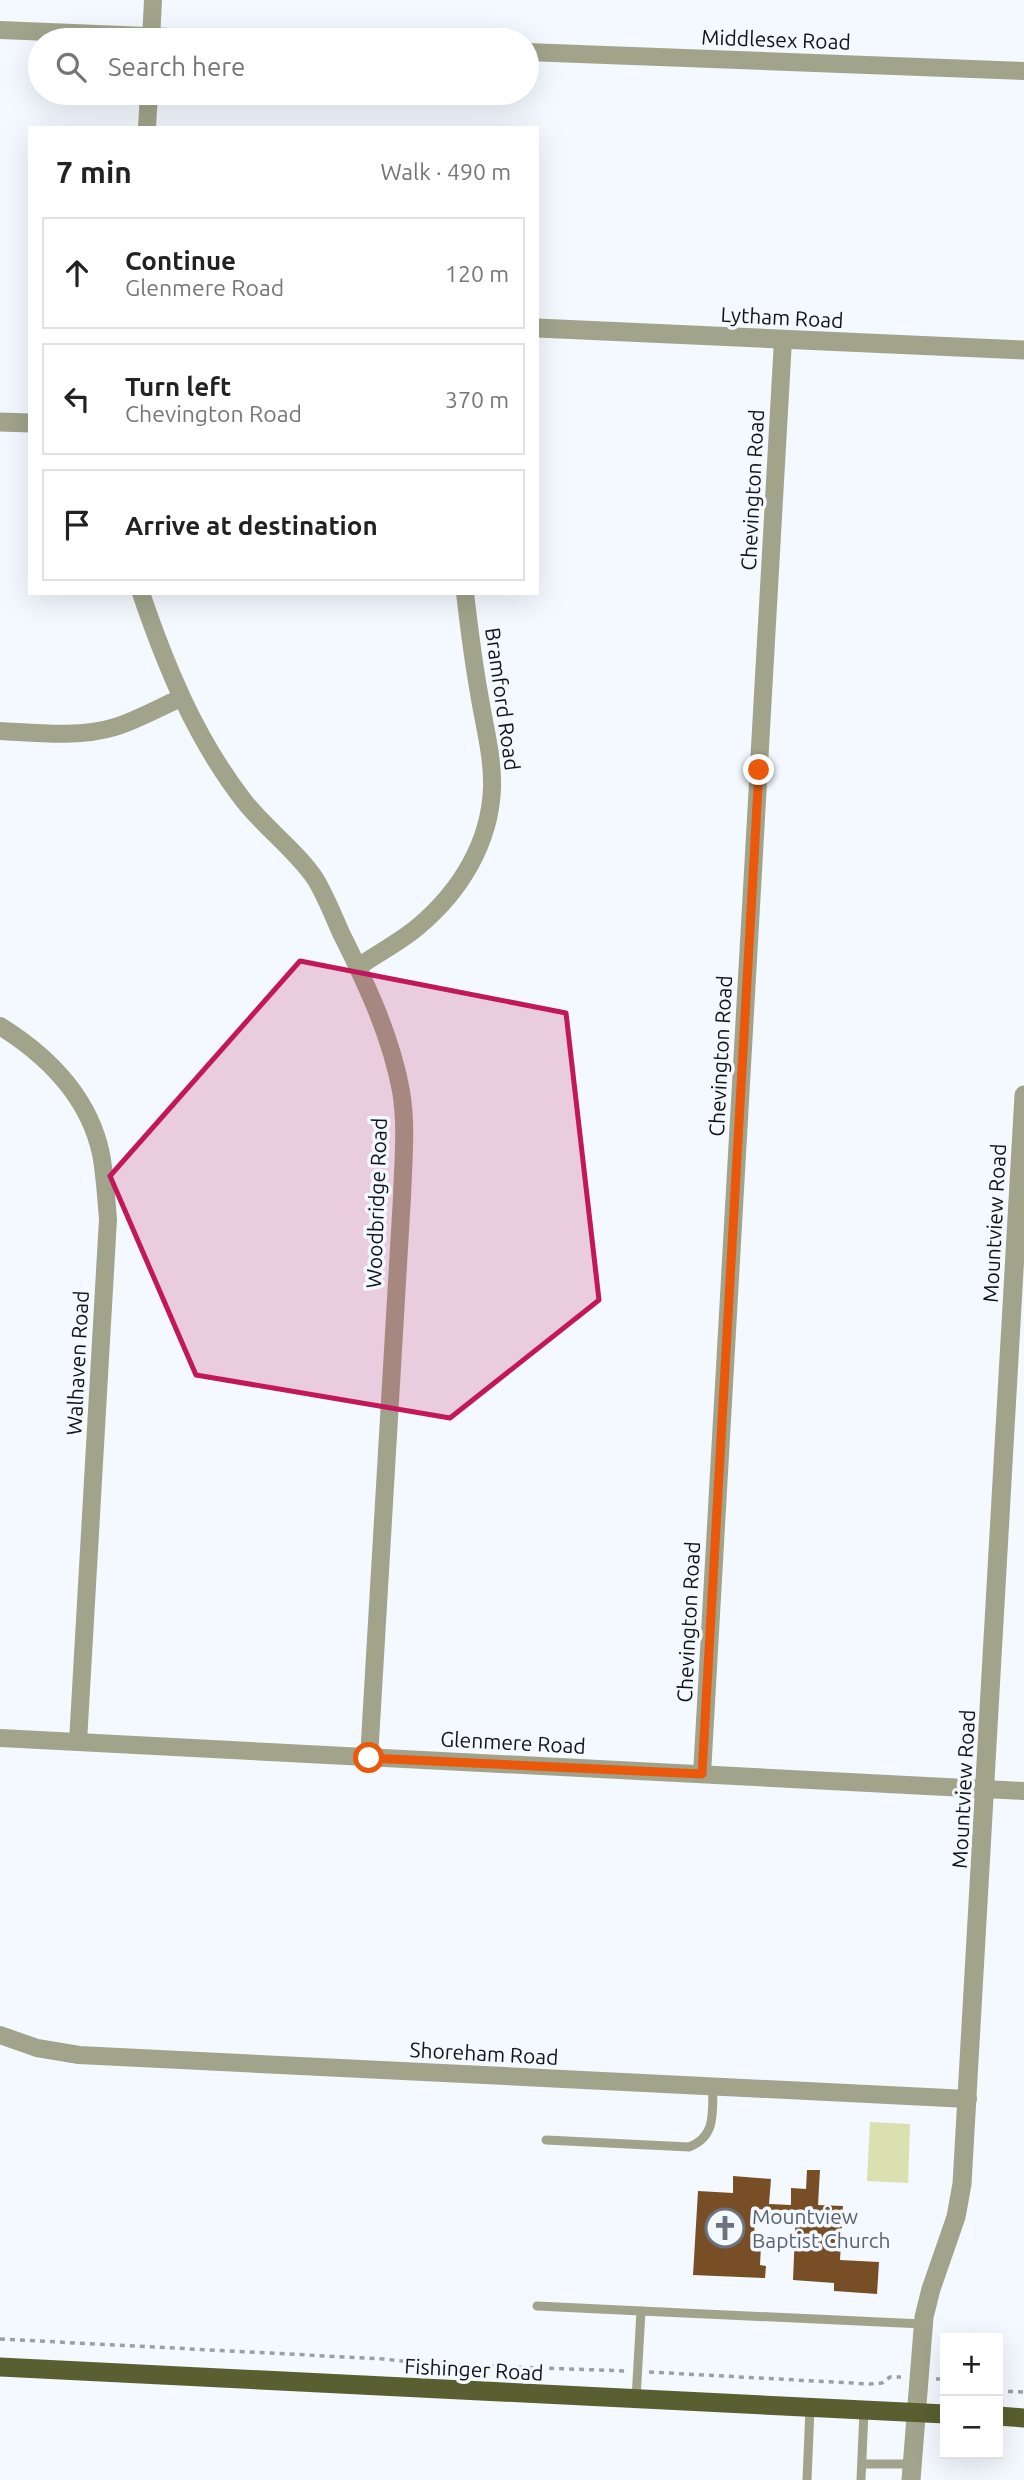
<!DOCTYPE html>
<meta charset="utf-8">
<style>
body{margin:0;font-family:Ubuntu,sans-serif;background:#f6f6f6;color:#222}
.controls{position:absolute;right:21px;bottom:21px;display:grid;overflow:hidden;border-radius:0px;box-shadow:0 7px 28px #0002}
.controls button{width:63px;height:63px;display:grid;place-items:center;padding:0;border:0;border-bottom:2px solid #e0e0e0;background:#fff;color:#222;font:35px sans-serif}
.stop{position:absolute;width:21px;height:21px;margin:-16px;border:5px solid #ea580c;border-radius:50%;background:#fff}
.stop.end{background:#ea580c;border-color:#fff;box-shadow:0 2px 7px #0008}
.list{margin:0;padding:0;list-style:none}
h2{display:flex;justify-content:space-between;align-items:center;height:91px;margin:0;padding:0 28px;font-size:30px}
h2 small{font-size:23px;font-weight:400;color:#767676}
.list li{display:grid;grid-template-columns:46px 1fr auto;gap:21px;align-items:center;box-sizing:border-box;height:112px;margin:0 14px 14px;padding:0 14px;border:2px solid #e0e0e0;border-radius:0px}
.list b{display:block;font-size:26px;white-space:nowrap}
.list p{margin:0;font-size:23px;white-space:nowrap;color:#767676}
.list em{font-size:23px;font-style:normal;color:#767676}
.icon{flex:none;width:38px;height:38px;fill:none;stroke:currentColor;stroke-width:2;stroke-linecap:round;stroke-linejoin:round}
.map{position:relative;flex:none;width:1024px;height:2480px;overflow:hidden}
.search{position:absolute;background:#fff;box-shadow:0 7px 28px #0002;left:28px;top:28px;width:511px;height:77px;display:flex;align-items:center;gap:18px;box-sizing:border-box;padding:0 24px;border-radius:38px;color:#767676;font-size:26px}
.panel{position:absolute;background:#fff;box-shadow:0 7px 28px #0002;left:28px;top:126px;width:511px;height:469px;border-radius:0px}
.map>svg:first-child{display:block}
.green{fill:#dae0af}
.building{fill:#774e25}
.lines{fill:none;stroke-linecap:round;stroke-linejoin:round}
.path{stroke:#9ca0a5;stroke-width:3.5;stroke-dasharray:5 5;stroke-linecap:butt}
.service{stroke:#a1a48b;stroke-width:9}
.minor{stroke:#a1a48b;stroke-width:18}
.tertiary{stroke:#a1a48b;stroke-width:19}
.primary{stroke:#5a5f31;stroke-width:19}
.route{stroke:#ea580c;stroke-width:9}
.marked{fill:#c2185b;fill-opacity:0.2;stroke:#c2185b;stroke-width:5;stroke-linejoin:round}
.labels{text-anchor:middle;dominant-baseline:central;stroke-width:7;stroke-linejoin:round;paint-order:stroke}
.street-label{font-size:21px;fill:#121416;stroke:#f3f9ff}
.worship-label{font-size:21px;fill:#5b616d;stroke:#f3f9ff;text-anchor:start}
</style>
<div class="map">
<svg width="1024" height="2480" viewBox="0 0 1024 2480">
<rect width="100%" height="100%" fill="#f3f9ff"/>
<!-- green -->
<path class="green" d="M870,2122l40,2 -2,59 -41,-2z"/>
<!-- building -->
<path class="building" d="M807,2170h13l-2,35 25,1 -3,54 39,2 -2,32 -43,-3v-8l-41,-3 3,-69 -41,-2 -1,35 7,1 -1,20 6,1 -1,12 -72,-3 5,-84 35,2v-17l38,3 -2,25 22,1v-17l15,1z"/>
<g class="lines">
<!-- path -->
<g class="path">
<path d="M0,2339l384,20 44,5 199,7"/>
<path d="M649,2372l221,12 12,-1 8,-6h11"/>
<path d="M936,2379h7l2,4"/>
<path d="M998,2391l26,1"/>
</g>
<!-- service -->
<g class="service">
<path d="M546,2140l143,7c28,-11 23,-35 24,-60"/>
<path d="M537,2306l104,5"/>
<path d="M636,2399l5,-88 282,13"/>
<path d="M862,2464h50"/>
<path d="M807,2480l3,-72"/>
<path d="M861,2480l3,-69"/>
</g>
<!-- minor -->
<g class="minor">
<path d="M0,30l244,10"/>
<path d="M151,40l2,-40"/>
<path d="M527,52l497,19"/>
<path d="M147,128l2,-35"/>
<path d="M141,593c25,74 55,146 103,208 21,27 54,51 72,79 10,17 17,35 25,53 25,50 50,103 60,158 6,35 2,72 1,106l-33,561"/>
<path d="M0,731c38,2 79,7 115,-4 23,-7 45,-20 66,-29"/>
<path d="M358,967c20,-14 44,-26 62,-42 40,-34 70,-82 72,-137 1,-32 -8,-63 -13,-95 -6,-33 -10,-66 -14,-100"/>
<path d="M0,1026c48,30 89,71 101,128 4,21 5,43 7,65l-30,523"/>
<path d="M0,1738l1024,53"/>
<path d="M702,1774l81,-1434"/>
<path d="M0,2035l37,13 42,7 889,44"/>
</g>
<!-- tertiary -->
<g class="tertiary">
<path d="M537,328l487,22"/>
<path d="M0,422l30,1"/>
<path d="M911,2480l13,-163 7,-28 25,-72 6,-33 62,-1089"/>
</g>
<!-- primary -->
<g class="primary">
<path d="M0,2367l945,47"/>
<path d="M998,2416l26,2"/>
</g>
</g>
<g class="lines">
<!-- route -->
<path class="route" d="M369,1758l333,16 57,-1004"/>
</g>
<!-- marked area -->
<path class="marked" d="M300,961l266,52 33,287 -149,118 -254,-43 -86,-199z"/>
<!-- icons -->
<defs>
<symbol id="church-ring" viewBox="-11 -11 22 22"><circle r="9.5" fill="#f3f9ff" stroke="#6b7280" stroke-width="1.5"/><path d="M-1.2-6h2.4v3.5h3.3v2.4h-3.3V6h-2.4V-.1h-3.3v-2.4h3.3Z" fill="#6b7280"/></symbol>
</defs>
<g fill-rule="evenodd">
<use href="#church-ring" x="703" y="2206" width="44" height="44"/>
</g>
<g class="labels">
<!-- street labels -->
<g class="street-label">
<text transform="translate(776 39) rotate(2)">Middlesex Road</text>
<text transform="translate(782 317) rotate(3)">Lytham Road</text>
<text transform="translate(752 490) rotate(-87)">Chevington Road</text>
<text transform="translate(503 699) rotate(82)">Bramford Road</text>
<text transform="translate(720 1056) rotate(-87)">Chevington Road</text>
<text transform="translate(376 1203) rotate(-88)">Woodbridge Road</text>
<text transform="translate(994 1223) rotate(-87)">Mountview Road</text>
<text transform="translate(77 1363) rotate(-87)">Walhaven Road</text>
<text transform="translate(688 1622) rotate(-87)">Chevington Road</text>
<text transform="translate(513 1742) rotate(3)">Glenmere Road</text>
<text transform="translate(963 1789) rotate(-87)">Mountview Road</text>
<text transform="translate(484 2053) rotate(3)">Shoreham Road</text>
<text transform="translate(474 2369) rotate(3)">Fishinger Road</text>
</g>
<!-- worship labels -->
<g class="worship-label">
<text x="752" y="2216">Mountview<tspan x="752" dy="24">Baptist Church</tspan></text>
</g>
</g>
</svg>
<div class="controls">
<button>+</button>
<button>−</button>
</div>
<div class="stop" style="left:369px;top:1758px"></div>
<div class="stop end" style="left:759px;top:770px"></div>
<div class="search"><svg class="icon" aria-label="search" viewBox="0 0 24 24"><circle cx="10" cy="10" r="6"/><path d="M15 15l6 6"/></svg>Search here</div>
<section class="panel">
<h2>7 min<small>Walk · 490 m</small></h2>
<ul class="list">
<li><svg class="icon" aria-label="ahead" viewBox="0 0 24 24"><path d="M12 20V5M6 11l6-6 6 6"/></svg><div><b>Continue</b><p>Glenmere Road</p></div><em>120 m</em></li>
<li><svg class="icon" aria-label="left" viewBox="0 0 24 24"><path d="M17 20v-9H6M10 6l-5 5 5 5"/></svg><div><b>Turn left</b><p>Chevington Road</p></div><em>370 m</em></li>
<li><svg class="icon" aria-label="arrive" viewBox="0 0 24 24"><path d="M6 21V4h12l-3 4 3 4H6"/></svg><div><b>Arrive at destination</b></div></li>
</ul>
</section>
</div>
